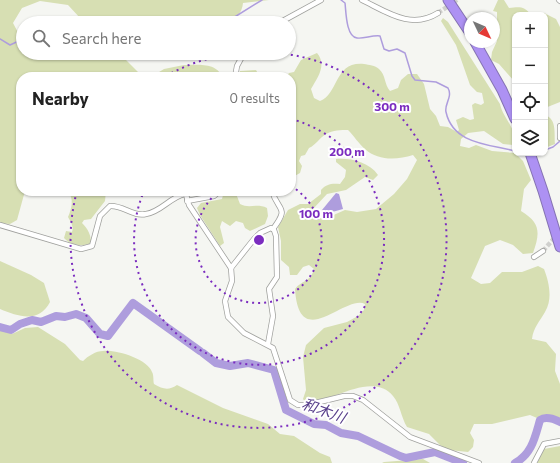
<!DOCTYPE html>
<meta charset="utf-8">
<style>
body{margin:0;font-family:Commissioner,"Noto Sans JP",sans-serif;background:#f2f2f2;color:#222}
.controls{position:absolute;right:12px;top:12px;display:grid;overflow:hidden;border-radius:8px;box-shadow:0 1px 3px #0004}
.controls button{width:36px;height:36px;display:grid;place-items:center;padding:0;border:0;border-bottom:1px solid #e0e0e0;background:#fff;color:#222;font:20px sans-serif}
.compass{position:absolute;left:464px;top:12px;width:36px;height:36px;border-radius:50%;background:#fff;box-shadow:0 1px 3px #0004;rotate:134deg}
.list{margin:0;padding:0;list-style:none}
h2{display:flex;justify-content:space-between;align-items:center;height:52px;margin:0;padding:0 16px;font-size:17px}
h2 small{font-size:13px;font-weight:400;color:#767676}
.icon{flex:none;width:22px;height:22px;fill:none;stroke:currentColor;stroke-width:2;stroke-linecap:round;stroke-linejoin:round}
.map{position:relative;flex:none;width:560px;height:463px;overflow:hidden}
.search{position:absolute;background:#fff;box-shadow:0 1px 3px #0004;left:16px;top:16px;width:280px;height:44px;display:flex;align-items:center;gap:10px;box-sizing:border-box;padding:0 14px;border-radius:22px;color:#767676;font-size:15px}
.panel{position:absolute;background:#fff;box-shadow:0 1px 3px #0004;left:16px;top:72px;width:280px;height:124px;border-radius:16px}
.map>svg:first-child{display:block}
.green{fill:#d7dfb3}
.water{fill:#ae9ddd}
.lines{fill:none;stroke-linecap:round;stroke-linejoin:round}
.stream{stroke:#ae9ddd;stroke-width:1.5}
.river{stroke:#ae9ddd;stroke-width:8}
.minor-tunnel{stroke:#d0d0cd;stroke-width:4.5;stroke-dasharray:4.5 2;stroke-linecap:butt}
.minor-casing{stroke:#a0a19e;stroke-width:6}
.motorway-casing{stroke:#8573b2;stroke-width:11}
.minor{stroke:#fff;stroke-width:4.5}
.motorway{stroke:#ad91f3;stroke-width:9}
.ring{fill:none;stroke:#7b2cbf;stroke-width:2;stroke-dasharray:2 4}
.labels{text-anchor:middle;dominant-baseline:central;stroke-width:4;stroke-linejoin:round;paint-order:stroke}
.water-label{font-size:15px;font-style:italic;fill:#583f8b;stroke:#fff}
.centre{fill:#7b2cbf;stroke:#fff;stroke-width:2}
.ring-label{font-size:12px;text-anchor:middle;font-weight:bold;fill:#7b2cbf;stroke:#fff;stroke-width:4;stroke-linejoin:round;paint-order:stroke}
</style>
<div class="map">
<svg width="560" height="463" viewBox="0 0 560 463">
<rect width="100%" height="100%" fill="#f5f6f2"/>
<!-- green -->
<g class="green">
<path d="M0,0h269l-26,3c-1,11 -7,15 -17,20h-123l-5,-3 -17,-1 -13,-14 -28,-4 -18,7 -9,15 10,19v11h84l19,7 17,17h-122v114h4l-8,29 -7,4 -10,-1z"/>
<path d="M498,0h6l5,8c11,-1 15,-2 22,7h-16v67l-16,-18 -8,-4 1,-8 5,-11 -3,-4v-12l3,-2v-11l-4,-1z"/>
<path d="M544,13l12,6 4,8v75l-15,6v-93h-4z"/>
<path d="M443,18l5,4 52,82c3,15 19,26 13,41l-10,-1 -19,-13 -16,2 -7,6 -1,7 9,2 7,-3 16,6 23,2 8,8 8,19 -7,9 -3,22c20,12 19,22 12,42l-10,1 -10,-9 -13,-5 -15,6 -14,32 10,6 9,-1 12,-11h20l16,-6 6,3c5,13 9,30 1,43 -5,9 -12,16 -13,27l14,3 10,12 -1,17 5,13v36l-10,-5 -13,3 -7,-3 -38,9h-18l-4,9 4,7 -1,7 -5,5 -19,-2 -9,-5 -11,-11 -22,-7c-6,-10 -7,-23 -14,-31 -13,-17 -38,-8 -54,-2 -10,4 -22,5 -33,9l-3,-4 3,-9 -3,-33 3,-12 18,-17 23,-6 11,-6 6,-6 1,-6c-20,-10 -66,50 -70,-15 8,-10 15,-6 19,-20l-5,-4 -6,2 -6,8h-7l-1,-8 -8,-7v-19l-3,-14 10,-17 12,-6h8l13,-10v-4c5,-6 11,-7 19,-6l5,-7 1,-7 -10,-8v-3c15,-1 33,3 42,16l-5,5 -8,-3 -19,13 -19,4 -14,15 -2,6 3,4 15,-2 16,-7 12,2 19,-3 18,-15 13,-15 10,-19 -4,-5c-16,5 -35,6 -48,-6 -6,-5 -11,-13 -17,-19 -7,0 -15,0 -22,4 -7,4 -10,11 -17,14l-4,7 -4,1 -2,5 3,5 -2,7 -9,5v-101h-5l3,-4 5,-1 7,-12 16,-7c10,12 1,24 -6,36l3,9 6,3c19,-7 14,-40 44,-37 5,1 11,1 15,5 7,6 5,15 11,22l8,-3 3,-8 7,-6h9l7,10 6,25 6,7 4,10 8,1 9,5 2,-2 -3,-10 7,-3 7,3 4,-1 -2,-14 3,-2 6,2 3,-2 -2,-10 -5,-1 -7,-7 -14,-40 -15,-24z"/>
<path d="M184,65c12,0 33,-3 38,12h-71l13,-8z"/>
<path d="M256,70l4,7h-22l2,-6z"/>
<path d="M545,115c12,4 9,18 10,29l-10,4z"/>
<path d="M68,191h38l-1,10 -14,18 -7,1 -2,3c6,6 9,12 9,20 -9,4 -21,2 -27,-5l2,-7 6,1c2,-5 -1,-10 -4,-15 4,-9 6,-18 0,-26z"/>
<path d="M224,191h11l5,13c9,5 17,-1 27,4l1,8 -3,8 -15,7 -5,-3 -2,-5 -7,-2 -6,5 -8,-5 -2,6 4,16 -4,3 -20,-31 -3,-7 4,-5 21,-4z"/>
<path d="M0,261l31,14 13,8 6,19c-11,21 -31,15 -50,7z"/>
<path d="M38,327l27,17 15,16 3,1c5,-5 13,-10 20,-10 12,-2 45,8 49,21 2,3 1,9 2,12 9,5 14,7 23,1l46,23 45,16 12,10 14,2 26,17 10,4 2,6h-332v-134l12,5 13,-6z"/>
<path d="M560,446v17h-23l7,-14z"/>
<path d="M423,459l7,4h-48l2,-1z"/>
</g>
<!-- water -->
<path class="water" d="M336,193l3,1 4,15 -18,5 -3,-4z"/>
<g class="lines">
<!-- stream -->
<g class="stream">
<path d="M341,0l4,3c1,8 1,34 12,35 7,1 15,-3 23,-2l4,13 5,2 8,-2 8,4 7,23 3,4 21,2 12,6c5,9 -4,16 -2,24 7,32 42,32 69,39"/>
<path d="M98,23l6,-3 26,3"/>
<path d="M225,23l37,-23"/>
<path d="M0,39l10,6 13,-6"/>
<path d="M545,150l8,-3 7,-6"/>
</g>
<!-- river -->
<g class="river">
<path d="M0,327l11,3 9,-6 12,-4 9,2 15,-6 9,1 11,-3 10,4 14,16 8,2 25,-33 67,48"/>
<path d="M203,353l13,10 14,3 18,-3 26,7 12,40 28,14 12,1 15,8 17,3 42,20 6,2 29,-6 28,11"/>
<path d="M515,463c17,-9 20,-26 25,-43 6,-4 14,-1 20,2"/>
</g>
<!-- minor-tunnel -->
<g class="minor-tunnel">
<path d="M438,13l19,-13"/>
<path d="M543,251l13,-15"/>
</g>
<defs>
<g id="minor">
<path d="M362,0c25,12 49,30 76,13"/>
<path d="M559,0l1,1"/>
<path d="M279,23l42,-23"/>
<path d="M235,77l2,-11 7,-13"/>
<path d="M560,126v12"/>
<path d="M185,191l4,14 42,63 1,13 -7,20 3,16 16,16 29,15 17,52 8,5h9l37,-9h9l10,4 47,37 69,26"/>
<path d="M272,191c6,21 18,15 1,38"/>
<path d="M187,201l27,-5 6,-5"/>
<path d="M0,225l81,24 11,-3 8,-30 10,-10c13,-1 23,11 36,8 15,-2 24,-17 39,-20"/>
<path d="M534,257l9,-6"/>
<path d="M231,268l23,-29 6,-6 11,-5 3,2 2,6 1,41 -8,12 4,27 -5,28"/>
<path d="M534,463l10,-19 16,-3"/>
</g>
<g id="motorway">
<path d="M448,0l22,33"/>
<path d="M475,42l27,48 13,29"/>
<path d="M530,153l13,38 17,56"/>
</g>
</defs>
<!-- minor casing -->
<use href="#minor" class="minor-casing"/>
<!-- motorway casing -->
<use href="#motorway" class="motorway-casing"/>
<!-- minor -->
<use href="#minor" class="minor"/>
<!-- motorway -->
<use href="#motorway" class="motorway"/>
</g>
<!-- distance rings -->
<g class="ring">
<path d="M291 186A63 63 0 1 1 219 191"/>
<path d="M291 119A125 125 0 1 1 144 191"/>
<path d="M166 76A188 188 0 0 1 239 53M279 53A188 188 0 1 1 77 191"/>
</g>
<g class="labels">
<!-- water labels -->
<g class="water-label">
<text transform="translate(324 410) rotate(20)">和木川</text>
</g>
</g>
<circle cx="259" cy="240" r="6" class="centre"/>
<g class="ring-label">
<text x="392" y="111">300 m</text>
<text x="347" y="156">200 m</text>
<text x="316" y="218">100 m</text>
</g>
</svg>
<div class="controls">
<button>+</button>
<button>−</button>
<button><svg class="icon" aria-label="locate" viewBox="0 0 24 24"><circle cx="12" cy="12" r="6"/><path d="M12 2v4M12 18v4M2 12h4M18 12h4"/></svg></button>
<button><svg class="icon" aria-label="layers" viewBox="0 0 24 24"><path d="M12 4l9 5-9 5-9-5zM3 14l9 5 9-5"/></svg></button>
</div>
<svg class="compass" viewBox="-18 -18 36 36"><path d="M0-13l5 13h-10z" fill="#e53935"/><path d="M0 13l5-13h-10z" fill="#767676"/></svg>
<div class="search"><svg class="icon" aria-label="search" viewBox="0 0 24 24"><circle cx="10" cy="10" r="6"/><path d="M15 15l6 6"/></svg>Search here</div>
<section class="panel">
<h2>Nearby<small>0 results</small></h2>
<ul class="list">
</ul>
</section>
</div>
